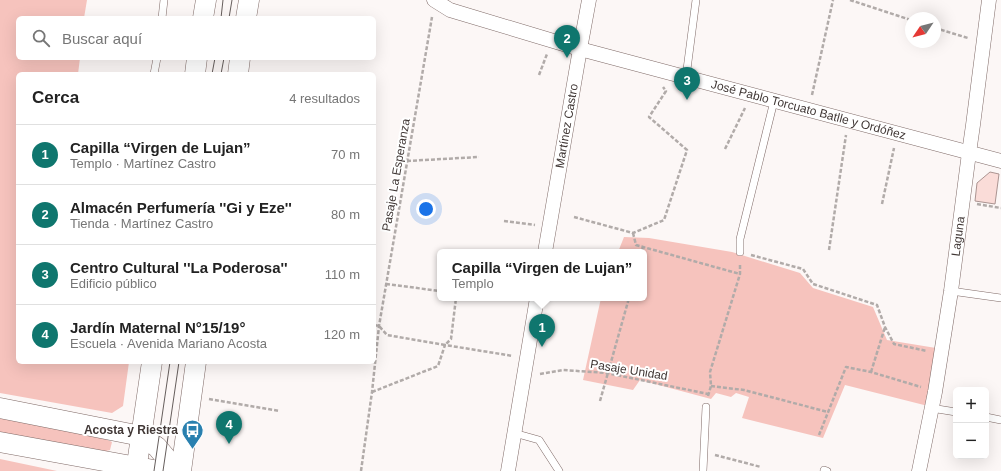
<!DOCTYPE html>
<html lang="es">
<meta charset="utf-8">
<style>
body{margin:0;font-family:Arial,sans-serif;background:#f6f6f6;color:#222}
.controls{position:absolute;right:12px;bottom:12px;display:grid;overflow:hidden;border-radius:6px;box-shadow:0 4px 16px #0002}
.controls button{width:36px;height:36px;display:grid;place-items:center;padding:0;border:0;border-bottom:1px solid #e0e0e0;background:#fff;color:#222;font:20px sans-serif}
.compass{position:absolute;left:905px;top:12px;width:36px;height:36px;border-radius:50%;background:#fff;box-shadow:0 4px 16px #0002;rotate:235deg}
.you{position:absolute;left:426px;top:209px;width:14px;height:14px;margin:-10px;border:3px solid #fff;border-radius:50%;background:#1a73e8;box-shadow:0 0 0 6px #1a73e833}
.badge{display:grid;place-items:center;width:26px;height:26px;border-radius:50%;background:#0f766e;color:#fff;font-size:13px;font-weight:700}
.pin{position:absolute;translate:-50% -33px;filter:drop-shadow(0 1px 2px #0008)}
.pin::after{content:'';position:absolute;top:21px;width:14px;height:12px;background:inherit;clip-path:polygon(0 0,100% 0,50% 100%)}
.popup{position:absolute;left:437px;top:249px;width:210px;height:52px;box-sizing:border-box;display:grid;place-content:center;border-radius:6px;background:#fff;filter:drop-shadow(0 1px 3px #0005);font-size:13px;white-space:nowrap;color:#767676}
.popup b{font-size:15px;color:#222}
.popup::after{content:'';position:absolute;left:50%;top:100%;margin-left:-8px;border:8px solid transparent;border-top-color:#fff}
.list{margin:0;padding:0;list-style:none}
h2{display:flex;justify-content:space-between;align-items:center;height:52px;margin:0;padding:0 16px;font-size:17px}
h2 small{font-size:13px;font-weight:400;color:#767676}
.list li{display:grid;grid-template-columns:26px 1fr auto;gap:12px;align-items:center;box-sizing:border-box;height:60px;padding:0 16px;border-top:1px solid #e0e0e0}
.list b{display:block;font-size:15px;white-space:nowrap}
.list p{margin:0;font-size:13px;white-space:nowrap;color:#767676}
.list em{font-size:13px;font-style:normal;color:#767676}
.icon{flex:none;width:22px;height:22px;fill:none;stroke:currentColor;stroke-width:2;stroke-linecap:round;stroke-linejoin:round}
.map{position:relative;flex:none;width:1001px;height:471px;overflow:hidden}
.search{position:absolute;background:#fff;box-shadow:0 4px 16px #0002;left:16px;top:16px;width:360px;height:44px;display:flex;align-items:center;gap:10px;box-sizing:border-box;padding:0 14px;border-radius:6px;color:#767676;font-size:15px}
.panel{position:absolute;background:#fff;box-shadow:0 4px 16px #0002;left:16px;top:72px;width:360px;height:292px;border-radius:6px}
.map>svg:first-child{display:block}
.green{fill:#f6c3bd}
.building{fill:#fadcd8;stroke:#ab9491}
.lines{fill:none;stroke-linecap:round;stroke-linejoin:round}
.service-casing{stroke:#7f6a67;stroke-width:8}
.minor-casing{stroke:#7f6a67;stroke-width:15}
.secondary-casing{stroke:#7f6a67;stroke-width:21}
.path{stroke:#b1aba9;stroke-width:2.5;stroke-dasharray:4 2;stroke-linecap:butt}
.service{stroke:#fff;stroke-width:7}
.minor{stroke:#fff;stroke-width:14}
.secondary{stroke:#fff;stroke-width:20}
.tram{stroke:#665e5c;stroke-width:1}
.labels{text-anchor:middle;dominant-baseline:central;stroke-width:4;stroke-linejoin:round;paint-order:stroke}
.street-label{font-size:12px;fill:#413836;stroke:#fff}
.poi-label{font-size:12px;font-weight:bold;fill:#413836;stroke:#fff;text-anchor:end}
</style>
<div class="map">
<svg width="1001" height="471" viewBox="0 0 1001 471">
<rect width="100%" height="100%" fill="#fcf7f6"/>
<!-- green -->
<g class="green">
<path d="M0,0h87l-3,18h-66v40h62l-2,16h-60v288h111l-6,44 -11,7 -112,-20z"/>
<path d="M624,237l25,1 83,14 68,21 13,15 60,19 14,33 49,8 -8,58 -83,-21 -22,53 -81,-20 7,-21 -13,-4 -5,4 -15,-4 -5,6 -71,-19 -7,10 -50,-10 18,-82h43v-46h-26z"/>
<path d="M0,417l97,18 15,7 -2,8 -11,3 -99,-19z"/>
<path d="M0,459l57,12h-57z"/>
</g>
<!-- building -->
<path class="building" d="M990,172l9,2 -4,30 -20,-3 2,-18z"/>
<g class="lines">
<defs>
<g id="service">
<path d="M162,18l2,-18"/>
<path d="M154,74l3,-16"/>
<path d="M686,77l10,-77"/>
<path d="M740,252v-13l34,-138"/>
<path d="M951,291l50,7"/>
<path d="M931,408l25,4"/>
<path d="M986,417l15,3"/>
<path d="M514,433l25,7 20,31"/>
<path d="M824,470l3,1"/>
<path d="M703,471l3,-64"/>
</g>
<g id="minor">
<path id="s1" d="M434,0l16,10 130,39 421,112"/>
<path id="s2" d="M545,252l35,-203 9,-49"/>
<path d="M508,471l29,-173"/>
<path id="s3" d="M919,471l16,-79 16,-101 18,-138 4,-28 16,-125"/>
</g>
<g id="secondary">
<path d="M203,18l3,-18"/>
<path d="M246,18l3,-18"/>
<path d="M195,74l2,-16"/>
<path d="M238,74l2,-16"/>
<path d="M0,408l141,28 16,11 20,24"/>
<path d="M0,442l159,29"/>
<path d="M136,471l16,-109"/>
<path d="M181,471l15,-109"/>
</g>
</defs>
<!-- service casing -->
<use href="#service" class="service-casing"/>
<!-- minor casing -->
<use href="#minor" class="minor-casing"/>
<!-- secondary casing -->
<use href="#secondary" class="secondary-casing"/>
<!-- path -->
<g class="path">
<path d="M850,0l61,20"/>
<path d="M935,28l33,10"/>
<path d="M539,75l8,-21"/>
<path d="M812,95l21,-95"/>
<path d="M725,149l20,-41"/>
<path d="M407,161l72,-4"/>
<path d="M882,204l12,-56"/>
<path d="M977,204l24,4"/>
<path d="M574,217l59,16 31,-13 23,-70 -38,-33 17,-26 -3,-4"/>
<path d="M504,221l31,4"/>
<path d="M633,233l3,12 104,29"/>
<path d="M829,250l17,-115"/>
<path d="M642,252l1,-6"/>
<path d="M751,255l52,14 10,15 64,21 8,22 9,17 33,7"/>
<path d="M386,284l54,7"/>
<path d="M374,325l5,1 8,9 58,10 6,-6 5,-41"/>
<path d="M871,372l14,-45"/>
<path d="M540,374l23,-4 44,3 101,21"/>
<path d="M711,386l33,4 84,22"/>
<path d="M372,392l66,-26 7,-21 68,11"/>
<path d="M708,396l3,-10 -1,-14 30,-98v-11"/>
<path d="M209,399l71,12"/>
<path d="M600,401l29,-103"/>
<path d="M819,435l27,-68 25,5 50,15"/>
<path d="M715,455l46,12"/>
<path d="M361,471l11,-79 7,-66 53,-309"/>
</g>
<!-- service -->
<use href="#service" class="service"/>
<!-- minor -->
<use href="#minor" class="minor"/>
<!-- secondary -->
<use href="#secondary" class="secondary"/>
<!-- tram -->
<g class="tram">
<path d="M221,18l2,-18"/>
<path d="M229,18l3,-18"/>
<path d="M212,74l3,-16"/>
<path d="M221,74l3,-16"/>
<path d="M154,471l16,-109"/>
<path d="M163,471l16,-109"/>
</g>
</g>
<!-- icons -->
<defs>
<symbol id="bus-pin" viewBox="-11 -11 22 30"><path d="M0 17L-7.5 6A9.5 9.5 0 1 1 7.5 6Z" fill="#2980af" stroke="#fff"/><path d="M-5-6H5V4H4V6H2V4H-2V6H-4V4H-5ZM-3.5-4V0h7V-4ZM-3.5 1.2v1.5H-2V1.2ZM2 1.2v1.5H3.5V1.2Z" fill="#fff"/></symbol>
</defs>
<g fill-rule="evenodd">
<use href="#bus-pin" x="180" y="418" width="25" height="34"/>
</g>
<g class="labels">
<!-- street labels -->
<g class="street-label">
<text stroke="none"><textPath href="#s1" startOffset="391">José Pablo Torcuato Batlle y Ordóñez</textPath></text>
<text stroke="none"><textPath href="#s2" startOffset="128">Martínez Castro</textPath></text>
<text transform="translate(396 175) rotate(-80)">Pasaje La Esperanza</text>
<text stroke="none"><textPath href="#s3" startOffset="238">Laguna</textPath></text>
<text transform="translate(629 370) rotate(9)">Pasaje Unidad</text>
</g>
<!-- poi labels -->
<g class="poi-label">
<text x="178" y="430">Acosta y Riestra</text>
</g>
</g>
</svg>
<div class="controls">
<button>+</button>
<button>−</button>
</div>
<svg class="compass" viewBox="-18 -18 36 36"><path d="M0-13l5 13h-10z" fill="#e53935"/><path d="M0 13l5-13h-10z" fill="#767676"/></svg>
<div class="you"></div>
<div class="pin badge" style="left:542px;top:347px">1</div>
<div class="popup"><b>Capilla “Virgen de Lujan”</b>Templo</div>
<div class="pin badge" style="left:567px;top:58px">2</div>
<div class="pin badge" style="left:687px;top:100px">3</div>
<div class="pin badge" style="left:229px;top:444px">4</div>
<div class="search"><svg class="icon" aria-label="search" viewBox="0 0 24 24"><circle cx="10" cy="10" r="6"/><path d="M15 15l6 6"/></svg>Buscar aquí</div>
<section class="panel">
<h2>Cerca<small>4 resultados</small></h2>
<ul class="list">
<li><span class="badge">1</span><div><b>Capilla “Virgen de Lujan”</b><p>Templo · Martínez Castro</p></div><em>70 m</em></li>
<li><span class="badge">2</span><div><b>Almacén Perfumería ''Gi y Eze''</b><p>Tienda · Martínez Castro</p></div><em>80 m</em></li>
<li><span class="badge">3</span><div><b>Centro Cultural ''La Poderosa''</b><p>Edificio público</p></div><em>110 m</em></li>
<li><span class="badge">4</span><div><b>Jardín Maternal N°15/19°</b><p>Escuela · Avenida Mariano Acosta</p></div><em>120 m</em></li>
</ul>
</section>
</div>
